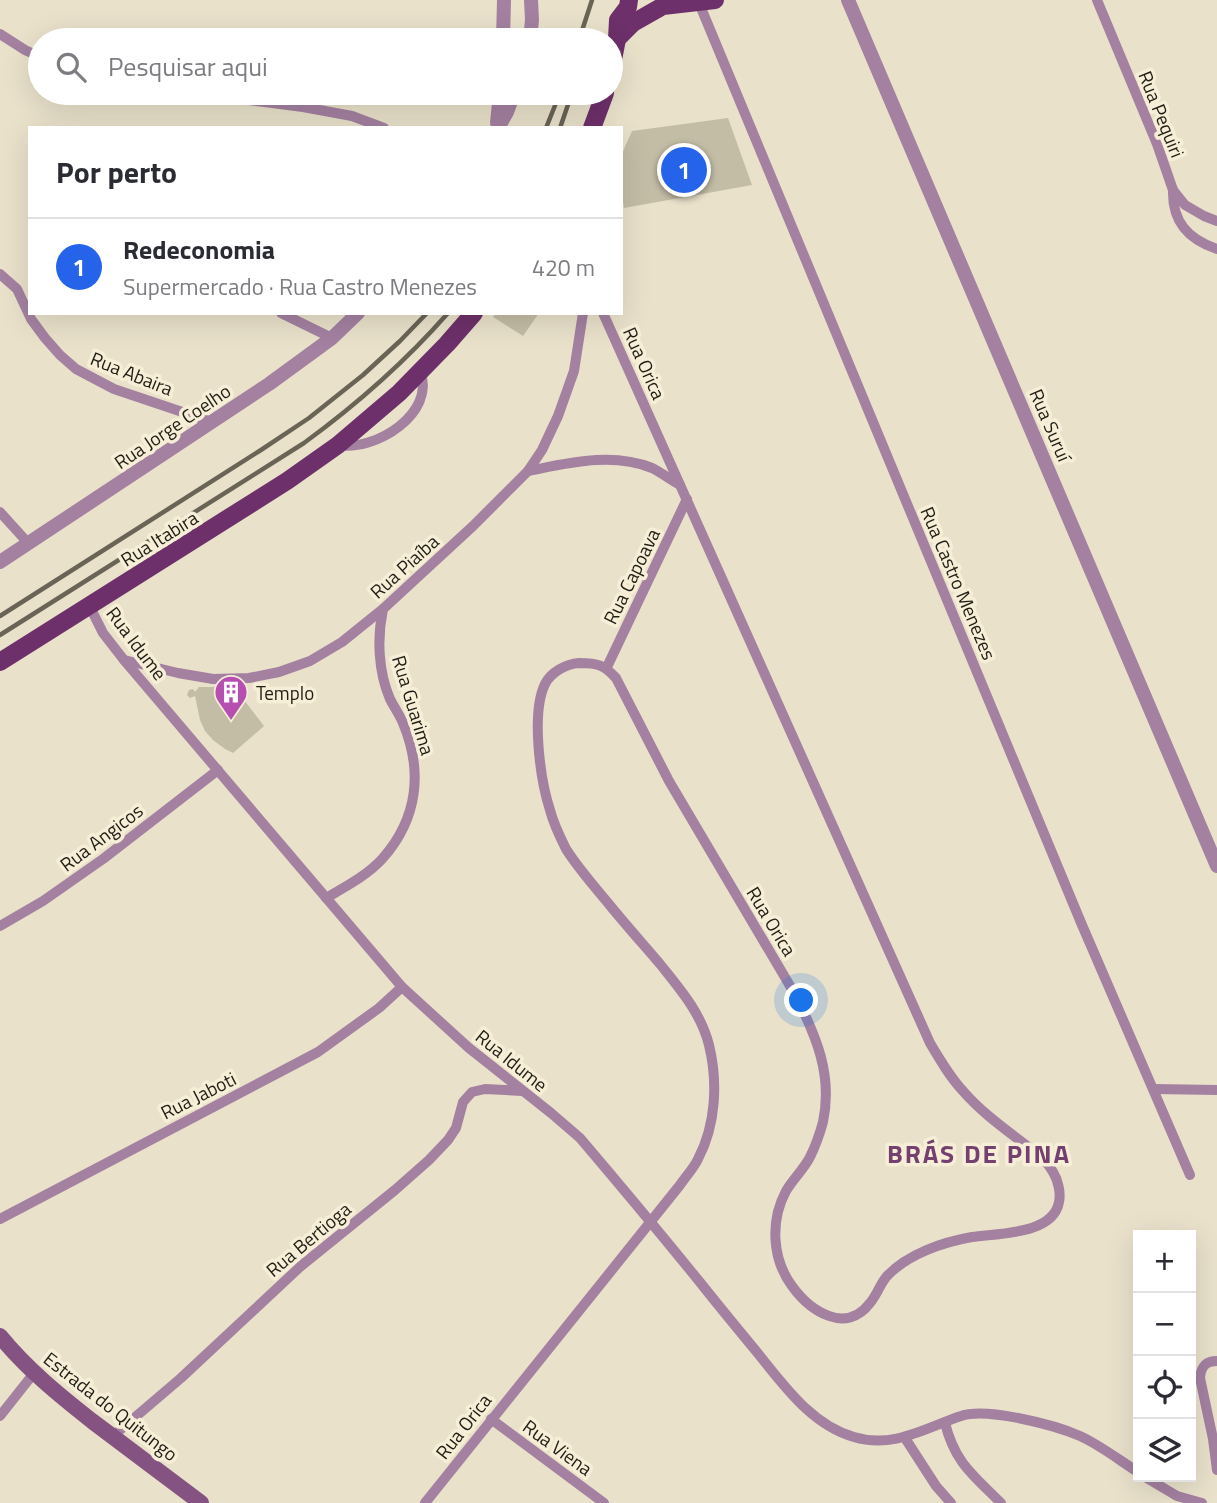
<!DOCTYPE html>
<html lang="pt">
<meta charset="utf-8">
<style>
body{margin:0;font-family:"Titillium Web",sans-serif;background:#f7f7f7;color:#2b2b33}
.controls{position:absolute;right:21px;bottom:21px;display:grid;overflow:hidden;border-radius:0px;box-shadow:0 7px 28px #0002}
.controls button{width:63px;height:63px;display:grid;place-items:center;padding:0;border:0;border-bottom:2px solid #e1e1e2;background:#fff;color:#2b2b33;font:35px sans-serif}
.you{position:absolute;left:802px;top:1001px;width:24px;height:24px;margin:-18px;border:5px solid #fff;border-radius:50%;background:#1a73e8;box-shadow:0 0 0 10px #1a73e833}
.badge{display:grid;place-items:center;width:46px;height:46px;border-radius:50%;background:#2563eb;color:#fff;font-size:23px;font-weight:700}
.pin{position:absolute;translate:-50% -50%;border:4px solid #fff;box-shadow:0 2px 7px #0006}
.list{margin:0;padding:0;list-style:none}
h2{display:flex;justify-content:space-between;align-items:center;height:91px;margin:0;padding:0 28px;font-size:30px}
h2 small{font-size:23px;font-weight:400;color:#7c7c81}
.list li{display:grid;grid-template-columns:46px 1fr auto;gap:21px;align-items:center;box-sizing:border-box;height:98px;padding:0 28px;border-top:2px solid #e1e1e2}
.list b{display:block;font-size:26px;white-space:nowrap}
.list p{margin:0;font-size:23px;white-space:nowrap;color:#7c7c81}
.list em{font-size:23px;font-style:normal;color:#7c7c81}
.icon{flex:none;width:38px;height:38px;fill:none;stroke:currentColor;stroke-width:2;stroke-linecap:round;stroke-linejoin:round}
.map{position:relative;flex:none;width:1217px;height:1503px;overflow:hidden}
.search{position:absolute;background:#fff;box-shadow:0 7px 28px #0002;left:28px;top:28px;width:595px;height:77px;display:flex;align-items:center;gap:18px;box-sizing:border-box;padding:0 24px;border-radius:38px;color:#7c7c81;font-size:26px}
.panel{position:absolute;background:#fff;box-shadow:0 7px 28px #0002;left:28px;top:126px;width:595px;height:189px;border-radius:0px}
.map>svg:first-child{display:block}
.building{fill:#c4bda6}
.lines{fill:none;stroke-linecap:round;stroke-linejoin:round}
.minor{stroke:#a481a1;stroke-width:10}
.tertiary{stroke:#a481a1;stroke-width:14}
.secondary{stroke:#855381;stroke-width:16}
.primary{stroke:#6d306a;stroke-width:18}
.rail{stroke:#696456;stroke-width:4.5}
.labels{text-anchor:middle;dominant-baseline:central;stroke-width:7;stroke-linejoin:round;paint-order:stroke}
.street-label{font-size:19px;fill:#201d14;stroke:#f6eed7}
.poi-label{font-size:19px;fill:#201d14;stroke:#f6eed7;text-anchor:start}
.district-label{font-size:26px;font-weight:bold;letter-spacing:2px;fill:#744070;stroke:#f6eed7}
</style>
<div class="map">
<svg width="1217" height="1503" viewBox="0 0 1217 1503">
<rect width="100%" height="100%" fill="#e9e1ca"/>
<!-- building -->
<g class="building">
<path d="M728,118l24,67 -128,23 -3,-19v-33l11,-25z"/>
<path d="M496,313h43l-16,23 -30,-19z"/>
<path d="M199,687h35l30,39 -31,27 -8,-4 -12,-9 -8,-9 -5,-11 -5,-24 -5,2 -3,-3 2,-5 4,-1 2,3z"/>
</g>
<g class="lines">
<!-- minor -->
<g class="minor">
<path d="M1097,0l60,144 16,46 12,15 19,11 13,5"/>
<path d="M699,3l383,922 108,250"/>
<path d="M0,34l25,16 15,7"/>
<path d="M196,93l107,14 49,9 32,12"/>
<path d="M1173,190c-1,31 14,49 44,59"/>
<path d="M0,274l17,15 14,30 14,19 15,17 16,14 38,20 98,33"/>
<path d="M281,313l51,25"/>
<path d="M338,445c37,7 99,-32 82,-74"/>
<path d="M528,471c41,-8 84,-19 124,-3 10,5 19,12 28,17"/>
<path d="M0,512l29,32"/>
<path d="M90,607l13,26 21,27 278,327 67,61 82,65 29,25c40,47 80,95 119,143 19,24 38,47 57,70 27,33 55,74 98,86 39,12 71,-9 107,-21 25,-9 94,9 119,20 20,9 39,24 58,36"/>
<path d="M124,660l54,13 35,6 36,-1 30,-6 31,-11 32,-19 41,-33 90,-83 55,-55 14,-21 16,-34 16,-45 9,-58"/>
<path d="M607,667l80,-168"/>
<path d="M326,898c19,-11 42,-23 57,-40 35,-40 40,-87 20,-135 -4,-9 -9,-16 -13,-24 -12,-28 -13,-61 -7,-90"/>
<path d="M0,926l43,-25 60,-42 115,-89"/>
<path d="M1154,1089l63,1"/>
<path d="M0,1219l318,-167 61,-44 23,-21"/>
<path d="M1217,1361c-12,0 -16,6 -17,17l13,61 4,31"/>
<path d="M0,1416l34,-43"/>
<path d="M491,1419l113,84"/>
<path d="M945,1423c10,40 28,52 56,80"/>
<path d="M113,1436l68,-58 120,-112 94,-76 34,-30 19,-20 8,-12 7,-26 9,-10 13,-3 37,2"/>
<path d="M905,1438l31,48 15,17"/>
<path d="M1145,1477l32,19 25,7"/>
<path d="M425,1503l255,-318c6,-9 14,-17 18,-26 18,-34 20,-77 11,-114 -8,-32 -29,-56 -49,-81 -17,-20 -35,-40 -52,-61 -14,-17 -30,-35 -42,-54 -6,-12 -13,-27 -16,-39 -10,-31 -19,-97 -5,-126 6,-12 21,-20 34,-21 19,0 25,2 37,15l53,103 127,215c20,40 37,79 27,126 -3,11 -8,25 -13,35 -6,12 -17,22 -24,34 -16,30 -14,68 6,95 18,25 54,49 78,17 7,-8 10,-19 17,-27 21,-22 56,-34 85,-39 26,-4 81,-2 87,-35 2,-9 -1,-22 -6,-30 -6,-11 -16,-18 -26,-26 -22,-17 -46,-34 -64,-55 -13,-14 -23,-31 -33,-48l-327,-730"/>
</g>
<!-- tertiary -->
<g class="tertiary">
<path d="M848,0l369,866"/>
<path d="M503,40l1,-40"/>
<path d="M530,40l2,-20 -1,-20"/>
<path d="M497,123l3,-30"/>
<path d="M498,128l9,-16 7,-19"/>
<path d="M0,562l269,-178 63,-46 26,-25"/>
</g>
<!-- secondary -->
<path class="secondary" d="M0,1336c27,33 59,59 92,85 36,27 73,55 109,82"/>
<!-- primary -->
<g class="primary">
<path d="M617,39l16,-16 30,-17 52,-6"/>
<path d="M611,70l6,-31 1,-19 10,-13 1,-7"/>
<path d="M592,128l13,-35"/>
<path d="M0,662l287,-181 51,-36 61,-52 48,-49 27,-31"/>
</g>
<!-- rail -->
<g class="rail">
<path d="M579,40l13,-40"/>
<path d="M546,128l14,-35"/>
<path d="M560,128l12,-35"/>
<path d="M0,616l261,-166 48,-32 54,-43 37,-34 27,-28"/>
<path d="M0,635l304,-192c52,-38 101,-81 144,-130"/>
</g>
</g>
<!-- icons -->
<defs>
<symbol id="building-pin" viewBox="-11 -11 22 30"><path d="M0 17L-7.5 6A9.5 9.5 0 1 1 7.5 6Z" fill="#b74fb2" stroke="#f6eed7"/><path d="M-4-6H4V6H1V3H-1V6H-4ZM-2.5-4.3h1.7v1.8h-1.7ZM.8-4.3h1.7v1.8H.8ZM-2.5-1h1.7V.8h-1.7ZM.8-1h1.7V.8H.8Z" fill="#fff"/></symbol>
</defs>
<g fill-rule="evenodd">
<use href="#building-pin" x="212" y="673" width="38" height="52"/>
</g>
<g class="labels">
<!-- street labels -->
<g class="street-label">
<text transform="translate(1162 114) rotate(68)">Rua Pequiri</text>
<text transform="translate(645 363) rotate(66)">Rua Orica</text>
<text transform="translate(132 373) rotate(22)">Rua Abaira</text>
<text transform="translate(1051 425) rotate(67)">Rua Suruí</text>
<text transform="translate(172 426) rotate(-34)">Rua Jorge Coelho</text>
<text transform="translate(159 538) rotate(-32)">Rua Itabira</text>
<text transform="translate(404 566) rotate(-42)">Rua Piaíba</text>
<text transform="translate(631 576) rotate(-64)">Rua Capoava</text>
<text transform="translate(959 583) rotate(67)">Rua Castro Menezes</text>
<text transform="translate(137 643) rotate(53)">Rua Idume</text>
<text transform="translate(414 705) rotate(73)">Rua Guarima</text>
<text transform="translate(101 837) rotate(-37)">Rua Angicos</text>
<text transform="translate(772 921) rotate(59)">Rua Orica</text>
<text transform="translate(512 1060) rotate(39)">Rua Idume</text>
<text transform="translate(198 1095) rotate(-27)">Rua Jaboti</text>
<text transform="translate(308 1239) rotate(-40)">Rua Bertioga</text>
<text transform="translate(111 1406) rotate(38)">Estrada do Quitungo</text>
<text transform="translate(463 1426) rotate(-52)">Rua Orica</text>
<text transform="translate(558 1447) rotate(36)">Rua Viena</text>
</g>
<!-- poi labels -->
<g class="poi-label">
<text x="256" y="692">Templo</text>
</g>
<!-- district labels -->
<g class="district-label">
<text x="979" y="1153">BRÁS DE PINA</text>
</g>
</g>
</svg>
<div class="controls">
<button>+</button>
<button>−</button>
<button><svg class="icon" aria-label="locate" viewBox="0 0 24 24"><circle cx="12" cy="12" r="6"/><path d="M12 2v4M12 18v4M2 12h4M18 12h4"/></svg></button>
<button><svg class="icon" aria-label="layers" viewBox="0 0 24 24"><path d="M12 4l9 5-9 5-9-5zM3 14l9 5 9-5"/></svg></button>
</div>
<div class="you"></div>
<div class="pin badge" style="left:684px;top:170px">1</div>
<div class="search"><svg class="icon" aria-label="search" viewBox="0 0 24 24"><circle cx="10" cy="10" r="6"/><path d="M15 15l6 6"/></svg>Pesquisar aqui</div>
<section class="panel">
<h2>Por perto<small></small></h2>
<ul class="list">
<li><span class="badge">1</span><div><b>Redeconomia</b><p>Supermercado · Rua Castro Menezes</p></div><em>420 m</em></li>
</ul>
</section>
</div>
